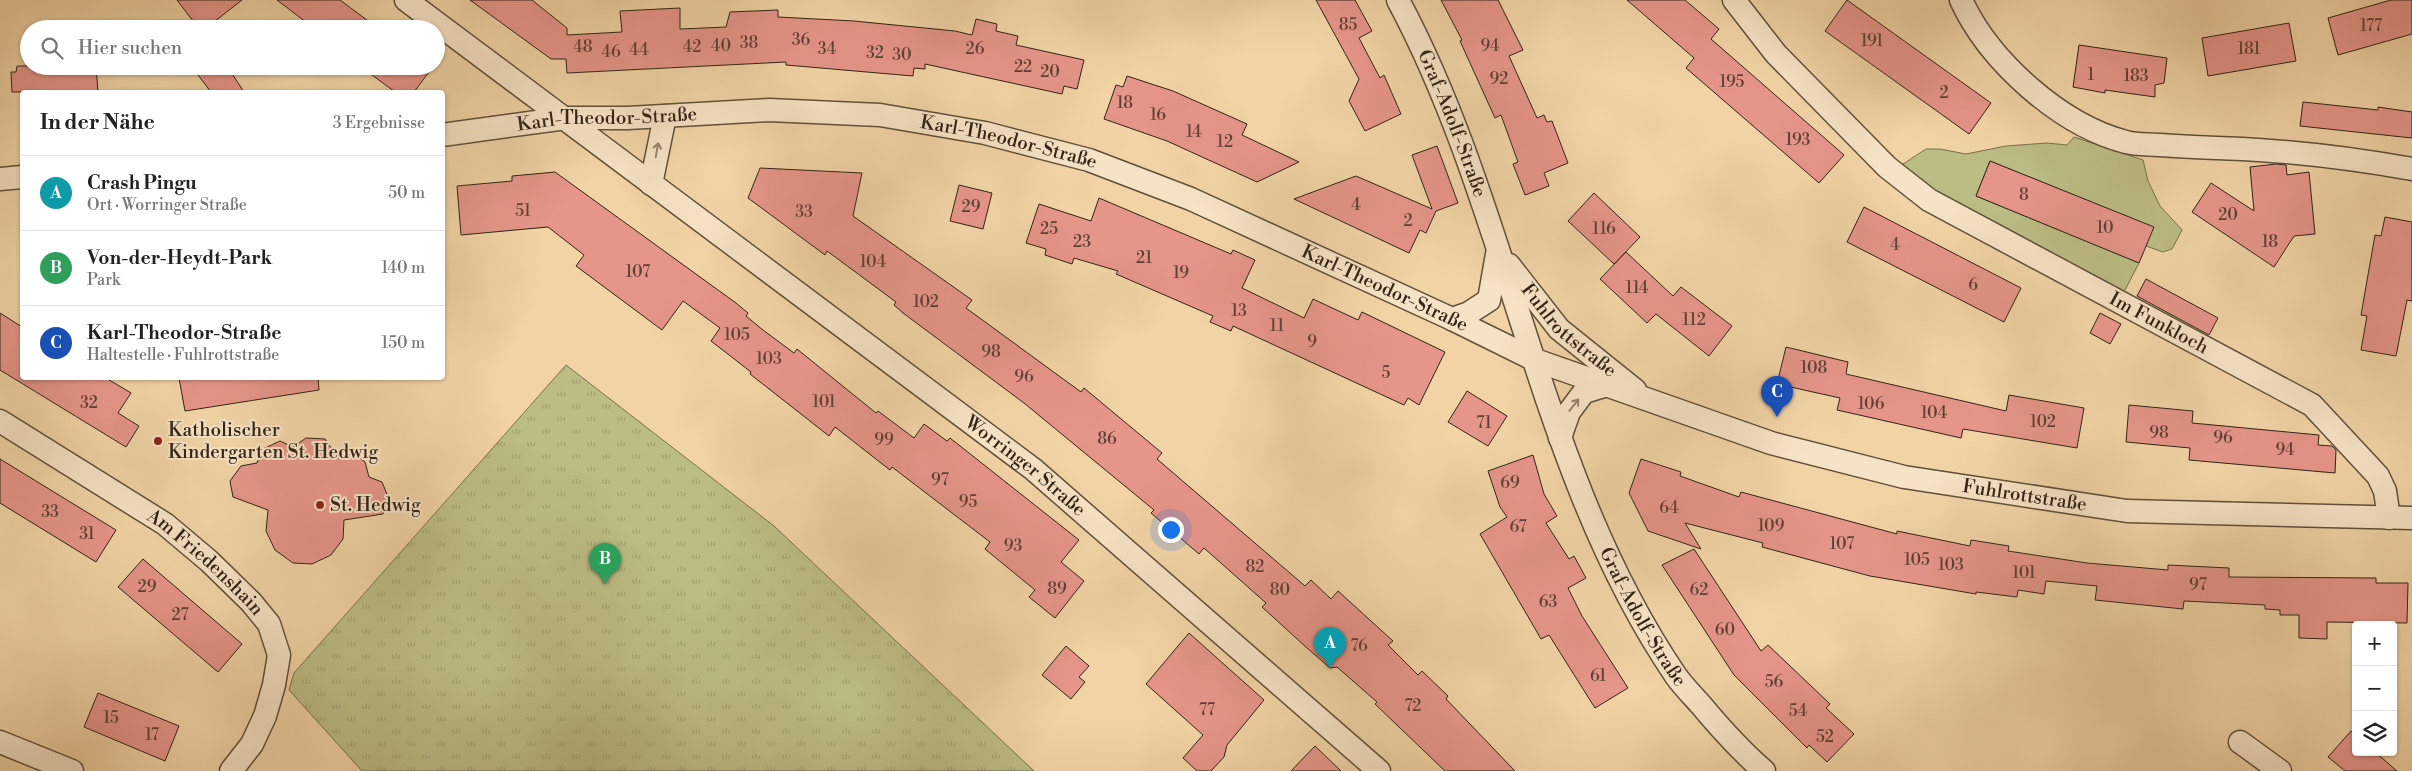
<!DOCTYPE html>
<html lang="de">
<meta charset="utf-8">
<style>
body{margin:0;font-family:"Libre Bodoni",serif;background:#f2f2f2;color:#222}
.controls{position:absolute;right:15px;bottom:15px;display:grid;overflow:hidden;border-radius:5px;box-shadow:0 1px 4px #0004}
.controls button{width:45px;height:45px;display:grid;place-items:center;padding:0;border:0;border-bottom:1px solid #e0e0e0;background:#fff;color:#222;font:25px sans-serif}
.you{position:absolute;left:1170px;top:529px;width:18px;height:18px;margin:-12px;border:4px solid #fff;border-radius:50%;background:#1a73e8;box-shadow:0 0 0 8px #1a73e833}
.badge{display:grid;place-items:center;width:32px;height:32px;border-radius:50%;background:#ea580c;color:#fff;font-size:16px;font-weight:700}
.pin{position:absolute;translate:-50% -41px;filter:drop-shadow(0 1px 2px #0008)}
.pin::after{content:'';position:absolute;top:26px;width:18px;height:15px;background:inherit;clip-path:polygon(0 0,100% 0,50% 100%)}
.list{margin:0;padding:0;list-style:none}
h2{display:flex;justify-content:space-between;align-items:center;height:65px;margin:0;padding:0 20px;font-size:21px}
h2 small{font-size:16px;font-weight:400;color:#767676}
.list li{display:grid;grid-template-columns:32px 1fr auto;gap:15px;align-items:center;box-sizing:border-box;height:75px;padding:0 20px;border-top:1px solid #e0e0e0}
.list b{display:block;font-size:19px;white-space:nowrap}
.list p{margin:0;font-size:16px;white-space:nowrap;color:#767676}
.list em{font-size:16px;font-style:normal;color:#767676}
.icon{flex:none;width:28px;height:28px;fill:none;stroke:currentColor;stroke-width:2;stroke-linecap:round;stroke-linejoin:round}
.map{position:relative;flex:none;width:2412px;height:771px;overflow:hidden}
.search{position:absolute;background:#fff;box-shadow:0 1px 4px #0004;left:20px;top:20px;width:425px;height:55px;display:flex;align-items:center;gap:12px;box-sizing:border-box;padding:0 18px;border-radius:28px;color:#767676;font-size:19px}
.panel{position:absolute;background:#fff;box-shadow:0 1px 4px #0004;left:20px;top:90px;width:425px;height:290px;border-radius:5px}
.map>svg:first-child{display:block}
.grass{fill:url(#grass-tufts);stroke:#76704e}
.garden{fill:#bcbc85;stroke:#76704e}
.building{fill:#e69589;stroke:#302416}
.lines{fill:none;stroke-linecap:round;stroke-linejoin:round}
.street-casing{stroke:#60503a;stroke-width:25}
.street{stroke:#f6e2c4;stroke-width:22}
.oneway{stroke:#93836d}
.poi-dot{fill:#8f2418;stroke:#f6e2c4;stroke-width:2}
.labels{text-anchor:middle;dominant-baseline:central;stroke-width:4;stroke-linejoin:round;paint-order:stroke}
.number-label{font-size:16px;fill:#5e4033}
.street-label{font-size:19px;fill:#302416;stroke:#f6e2c4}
.poi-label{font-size:19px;fill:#302416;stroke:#f6e2c4;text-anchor:start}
</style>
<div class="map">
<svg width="2412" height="771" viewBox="0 0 2412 771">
<defs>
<pattern id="grass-tufts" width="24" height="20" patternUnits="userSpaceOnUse" patternTransform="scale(1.25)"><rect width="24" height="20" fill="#bcbc85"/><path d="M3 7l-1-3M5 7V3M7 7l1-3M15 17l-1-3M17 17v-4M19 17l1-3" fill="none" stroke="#a2a172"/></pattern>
</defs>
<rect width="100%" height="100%" fill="#f1d3a5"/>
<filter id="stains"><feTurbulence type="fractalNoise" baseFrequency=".004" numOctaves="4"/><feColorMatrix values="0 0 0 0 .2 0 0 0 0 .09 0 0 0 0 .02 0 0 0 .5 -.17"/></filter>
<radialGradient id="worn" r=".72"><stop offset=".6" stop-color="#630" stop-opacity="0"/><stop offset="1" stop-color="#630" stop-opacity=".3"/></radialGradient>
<!-- grass -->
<path class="grass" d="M566,365l208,161 260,245h-672l-73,-81 5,-17z"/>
<!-- garden -->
<path class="garden" d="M2074,137l69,23 5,21 12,25 22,24 -10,19 -9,3 -17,-6 7,-19 -163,-66 -14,35 163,67 -16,31 -188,-101 -35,-27 26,-17h14l26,5 40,-8 41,-3 20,2z"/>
<!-- building -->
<g class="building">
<path d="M177,0h65l-32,25 3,4h-14z"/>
<path d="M277,0h63l39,29h-64z"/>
<path d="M470,0h62l35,28v7l55,-3 -2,-21 60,-3v21l46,-2 4,-15 48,-2v7l76,4 101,10 17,4 4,-16 21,5 -1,7 22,5 -2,9 68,15 -7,29 -13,-3 -2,8 -137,-30v5l-11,-1 -1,8 -127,-11v-3l-219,11 -1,-14h-15z"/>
<path d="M1316,0h39l17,31 -13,7 21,40 4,-3 17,39 -36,17 -16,-30 10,-22z"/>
<path d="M1441,0h57l25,50 -14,6 28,62 7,-3 3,7 5,-1 16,42 -24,10 5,13 -24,9 -12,-31 5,-2 -17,-47 -6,3 -35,-77 2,-1z"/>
<path d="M1627,0h58l34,29 -8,10 133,116 -25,28 -133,-115 8,-10z"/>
<path d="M1847,0l144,103 -22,31 -144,-103z"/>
<path d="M2391,0h21v34l-74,21 -10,-37z"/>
<path d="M2289,23l7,38 -88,15 -6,-38z"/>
<path d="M2079,45l88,13 -3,25 -9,2v12l-50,-7v3l-32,-6z"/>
<path d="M17,66h79l2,26h-86l-1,-20h5z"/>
<path d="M191,66h36l17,26h-33z"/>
<path d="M360,66h69l3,2 -18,24h-19z"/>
<path d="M1127,76l46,15 74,33 -5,11 57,27 -42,20 -90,-41 -63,-22 12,-34 7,2z"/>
<path d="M2303,102l75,8v-3l34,5v26l-112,-12z"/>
<path d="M1437,146l21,57 -22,8 -10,22 -6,-3 -11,23 -115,-54 62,-23 76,33 -20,-54z"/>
<path d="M1990,161l164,66 -15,36 -163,-67z"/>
<path d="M2276,164l10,1 1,10 22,-3 6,62 -21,2 -20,31 -82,-55 19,-29 43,28 -4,-44z"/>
<path d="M760,168l102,5 -9,43 119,84 -6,8 115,84 3,-4 78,65 -5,6 148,127 6,-6 20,19 7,-8 55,50 -5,4 30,30 4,-4 26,25 -2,3 69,72h-70l-70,-67 2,-2 -40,-35 -7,1 -23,-20 -45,-41 4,-4 -62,-55 -5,6 -48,-41 3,-3 -130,-107 -121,-90 -9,-8 2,-3 -69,-51 -2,4 -77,-57z"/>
<path d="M555,172l181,131 12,10 -2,3 17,14 31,23 3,-4 79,64 2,-2 36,27 10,-14 23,17 3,-3 129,102 -18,22 23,19 -29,37 -26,-21 6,-7 -50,-41 5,-7 -98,-75 -2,3 -55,-43 -6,9 -79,-62 1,-2 -40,-31 9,-13 -37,-27 -21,29 -86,-64 8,-11 -36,-28 -87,8 -4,-49 55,-5v-5z"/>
<path d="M959,185l33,8 -9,36 -33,-8z"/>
<path d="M1594,193l46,44 -26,27 -46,-43z"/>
<path d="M1099,198l132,56 2,-4 22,10 -13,28 62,30 9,-19 45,21 4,-8 83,40 -26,53 -11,-7 -4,7 -171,-79 -2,5 -21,-9 3,-6 -97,-42 2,-3 -44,-13 -2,6 -27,-9 1,-6 -20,-6 13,-39 52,17z"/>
<path d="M1864,207l157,81 -17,34 -157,-80z"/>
<path d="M2385,217l27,5v79l-5,-1 -11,56 -35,-6 6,-34 -6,-1 14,-80 6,1z"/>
<path d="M1626,252l47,44 8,-9 51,39 -23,30 -53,-42 -9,9 -47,-44z"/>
<path d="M2146,279l72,39 -9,17 -72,-39z"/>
<path d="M0,313l22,14v51h84l25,15 -13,20 21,13 -13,21 -126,-77z"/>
<path d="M2100,313l21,11 -11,20 -20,-11z"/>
<path d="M1786,347l62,15 -2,12 160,37 3,-16 75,13 -7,40 -114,-19 -2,9 -124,-28 3,-12 -63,-14z"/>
<path d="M179,378h139l1,12 -134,21z"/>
<path d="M1467,391l40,25 -19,30 -40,-24z"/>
<path d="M2129,405l64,6 -1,12 127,12 -1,10 14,1 4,4 -1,23 -146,-13 1,-12 -64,-6z"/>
<path d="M306,438l19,1 9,13 16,-2 15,12 4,15 13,5 7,17 -6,15 -39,6 -1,19 -12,16 -19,9 -19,-1 -18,-13 -9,-19 2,-21 -35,-13 -3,-16 11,-15 16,-3 6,-14 17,-8 13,6z"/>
<path d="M1533,455l11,39 13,22 -11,7 23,36 5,-3 12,22 -18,10 14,28 46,72 -33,20 -46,-73 -8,4 -61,-105 27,-17 -7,-10 -12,-36z"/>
<path d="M0,459l116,71 -20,32 -96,-59z"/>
<path d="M1641,459l40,13 -1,4 59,21 2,-5 156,42v-3l73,15 1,-6 38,6 -1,5 79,12 81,7v-5l61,3v9l147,1v5h32l-1,40 -80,-1v17l-28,-1v-23h-19v-5l-15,-1v-4l-81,-4 -1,8 -88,-9 2,-14 -51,-5 -2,13 -26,-4 -1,7 -41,-5v2l-106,-18 -108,-29 1,-4 -78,-20 16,26 -53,-18 -19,-38z"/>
<path d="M1694,549l67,102 7,-6 62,59 -4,4 28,26 -27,28 -18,-17 -2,3 -73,-73 -72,-110z"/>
<path d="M143,559l99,85 -24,28 -100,-85z"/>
<path d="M1189,633l75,67 -37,45 -3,12 -13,14h-14l-14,-13 20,-23 -57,-51z"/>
<path d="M1066,646l23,20 -10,11 6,5 -14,17 -29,-24z"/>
<path d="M98,693l81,33 -14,35 -81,-34z"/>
<path d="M2351,731l5,5v16h19l22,19h-52l-17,-14z"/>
<path d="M1315,746l26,25h-50z"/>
</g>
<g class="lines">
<defs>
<g id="street">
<path id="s1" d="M406,0l627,469 346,302"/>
<path id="s2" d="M1398,0c115,215 139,472 278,676 7,10 17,20 25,29 20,24 40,46 63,66"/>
<path id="s3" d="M1734,0l42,54 111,113 42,33 383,205 66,71 7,15 4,27"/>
<path d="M1961,0c28,61 99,125 165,142 10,3 23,2 34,3 27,2 55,3 83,4 56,3 113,10 169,20"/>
<path id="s4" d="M442,135l124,-17h62l141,-8 111,5 105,18 104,27 102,39 261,120 83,41 236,83 133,34 223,34 285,7"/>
<path d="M0,179l22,-2"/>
<path d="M651,184l14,-68"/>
<path id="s5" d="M1509,265l50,64 76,61"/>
<path d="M1452,319l17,-6 20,-13 8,-46"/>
<path id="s6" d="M0,421l165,103 44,37 42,41 18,22 10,31 -5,30 -9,31 -13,28 -21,27"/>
<path d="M1560,438l9,-26 15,-20 20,-6"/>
<path d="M0,742l72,29"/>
<path d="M2240,742l40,29"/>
</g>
</defs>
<!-- street casing -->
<use href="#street" class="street-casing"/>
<!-- street -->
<use href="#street" class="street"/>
</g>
<!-- one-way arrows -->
<defs><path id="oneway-shaft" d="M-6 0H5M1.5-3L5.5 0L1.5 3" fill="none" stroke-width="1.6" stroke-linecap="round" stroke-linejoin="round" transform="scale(1.25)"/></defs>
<g class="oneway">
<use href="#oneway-shaft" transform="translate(657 150) rotate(-80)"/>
<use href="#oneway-shaft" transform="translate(1574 405) rotate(-52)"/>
</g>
<!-- markers -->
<g class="poi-dot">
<circle cx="158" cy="441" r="5"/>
<circle cx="320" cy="505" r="5"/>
</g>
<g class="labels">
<!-- number labels -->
<g class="number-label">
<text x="1348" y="25">85</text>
<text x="2371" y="26">177</text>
<text x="801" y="40">36</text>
<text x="1872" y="41">191</text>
<text x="749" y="43">38</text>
<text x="721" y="46">40</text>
<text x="1490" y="46">94</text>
<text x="583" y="47">48</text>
<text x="692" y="47">42</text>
<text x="827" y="49">34</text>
<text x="975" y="49">26</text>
<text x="2249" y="49">181</text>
<text x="639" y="50">44</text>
<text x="611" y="52">46</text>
<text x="875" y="53">32</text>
<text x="902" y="55">30</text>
<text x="1023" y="67">22</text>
<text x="1050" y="72">20</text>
<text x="2091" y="75">1</text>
<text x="2136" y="76">183</text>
<text x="1499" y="79">92</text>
<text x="1732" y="82">195</text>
<text x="1944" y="93">2</text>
<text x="1125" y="103">18</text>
<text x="1158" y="115">16</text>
<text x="1194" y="132">14</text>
<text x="1798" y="140">193</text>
<text x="1225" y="142">12</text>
<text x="2024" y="195">8</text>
<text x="1356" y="205">4</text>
<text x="971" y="207">29</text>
<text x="523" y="211">51</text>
<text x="804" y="212">33</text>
<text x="2228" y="215">20</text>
<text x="1408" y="221">2</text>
<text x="2105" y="228">10</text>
<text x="1049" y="229">25</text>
<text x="1604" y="229">116</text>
<text x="1082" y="242">23</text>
<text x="2270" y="242">18</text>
<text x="1895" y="245">4</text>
<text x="1144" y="258">21</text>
<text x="873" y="262">104</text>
<text x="638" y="272">107</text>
<text x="1181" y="273">19</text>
<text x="1973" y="285">6</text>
<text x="1637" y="288">114</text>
<text x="926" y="302">102</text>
<text x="1239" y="311">13</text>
<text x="1694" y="320">112</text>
<text x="1277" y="326">11</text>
<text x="737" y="335">105</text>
<text x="1312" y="342">9</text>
<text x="991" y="352">98</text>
<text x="769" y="359">103</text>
<text x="1814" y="368">108</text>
<text x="1386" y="373">5</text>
<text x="1024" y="377">96</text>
<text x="824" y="402">101</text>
<text x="89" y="403">32</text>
<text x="1871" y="404">106</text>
<text x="1934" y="413">104</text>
<text x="2043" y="422">102</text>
<text x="1484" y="423">71</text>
<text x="2159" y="433">98</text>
<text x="2223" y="438">96</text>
<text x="1107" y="439">86</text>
<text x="884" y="440">99</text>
<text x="2285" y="450">94</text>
<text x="940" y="480">97</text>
<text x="1510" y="483">69</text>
<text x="968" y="502">95</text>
<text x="1669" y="508">64</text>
<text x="50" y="512">33</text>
<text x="1771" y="526">109</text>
<text x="1518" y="527">67</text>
<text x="87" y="534">31</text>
<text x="1842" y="544">107</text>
<text x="1013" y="546">93</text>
<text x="1917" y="560">105</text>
<text x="1951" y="565">103</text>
<text x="1255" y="567">82</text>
<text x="2024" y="573">101</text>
<text x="2198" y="585">97</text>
<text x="147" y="587">29</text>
<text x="1057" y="589">89</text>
<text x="1280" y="590">80</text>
<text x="1699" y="590">62</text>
<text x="1548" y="602">63</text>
<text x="180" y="615">27</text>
<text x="1725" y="630">60</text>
<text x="1359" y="646">76</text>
<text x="1598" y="676">61</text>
<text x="1774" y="682">56</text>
<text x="1413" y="706">72</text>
<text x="1207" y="710">77</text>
<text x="1798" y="711">54</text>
<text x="111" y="718">15</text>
<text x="152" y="735">17</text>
<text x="1825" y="737">52</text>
</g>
<!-- street labels -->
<g class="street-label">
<text stroke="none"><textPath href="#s4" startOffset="166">Karl-Theodor-Straße</textPath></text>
<text stroke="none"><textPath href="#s2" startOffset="135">Graf-Adolf-Straße</textPath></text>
<text stroke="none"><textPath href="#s4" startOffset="571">Karl-Theodor-Straße</textPath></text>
<text stroke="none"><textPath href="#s4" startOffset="976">Karl-Theodor-Straße</textPath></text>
<text stroke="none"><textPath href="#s3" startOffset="541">Im Funkloch</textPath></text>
<text stroke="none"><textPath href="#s5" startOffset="89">Fuhlrottstraße</textPath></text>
<text stroke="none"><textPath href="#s1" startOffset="775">Worringer Straße</textPath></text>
<text stroke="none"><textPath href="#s4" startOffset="1652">Fuhlrottstraße</textPath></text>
<text stroke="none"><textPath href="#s6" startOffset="250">Am Friedenshain</textPath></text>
<text stroke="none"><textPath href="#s2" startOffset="665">Graf-Adolf-Straße</textPath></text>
</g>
<!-- poi labels -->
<g class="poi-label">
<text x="168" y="430">Katholischer<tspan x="168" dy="22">Kindergarten St. Hedwig</tspan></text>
<text x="330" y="505">St. Hedwig</text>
</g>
</g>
<rect width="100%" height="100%" filter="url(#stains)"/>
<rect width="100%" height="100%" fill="url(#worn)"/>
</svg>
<div class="controls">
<button>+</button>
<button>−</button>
<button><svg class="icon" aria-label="layers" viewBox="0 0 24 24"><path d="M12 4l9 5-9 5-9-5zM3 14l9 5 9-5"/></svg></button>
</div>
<div class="you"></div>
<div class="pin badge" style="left:1330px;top:668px;background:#0f9aa8">A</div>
<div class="pin badge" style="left:605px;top:584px;background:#2e9e5b">B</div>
<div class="pin badge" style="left:1777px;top:417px;background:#1a4fb4">C</div>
<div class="search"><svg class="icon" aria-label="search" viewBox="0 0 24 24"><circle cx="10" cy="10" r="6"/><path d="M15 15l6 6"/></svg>Hier suchen</div>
<section class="panel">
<h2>In der Nähe<small>3 Ergebnisse</small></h2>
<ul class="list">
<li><span class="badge" style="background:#0f9aa8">A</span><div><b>Crash Pingu</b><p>Ort · Worringer Straße</p></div><em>50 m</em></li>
<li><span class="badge" style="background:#2e9e5b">B</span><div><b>Von-der-Heydt-Park</b><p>Park</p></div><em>140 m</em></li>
<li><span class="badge" style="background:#1a4fb4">C</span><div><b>Karl-Theodor-Straße</b><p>Haltestelle · Fuhlrottstraße</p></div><em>150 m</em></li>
</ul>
</section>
</div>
